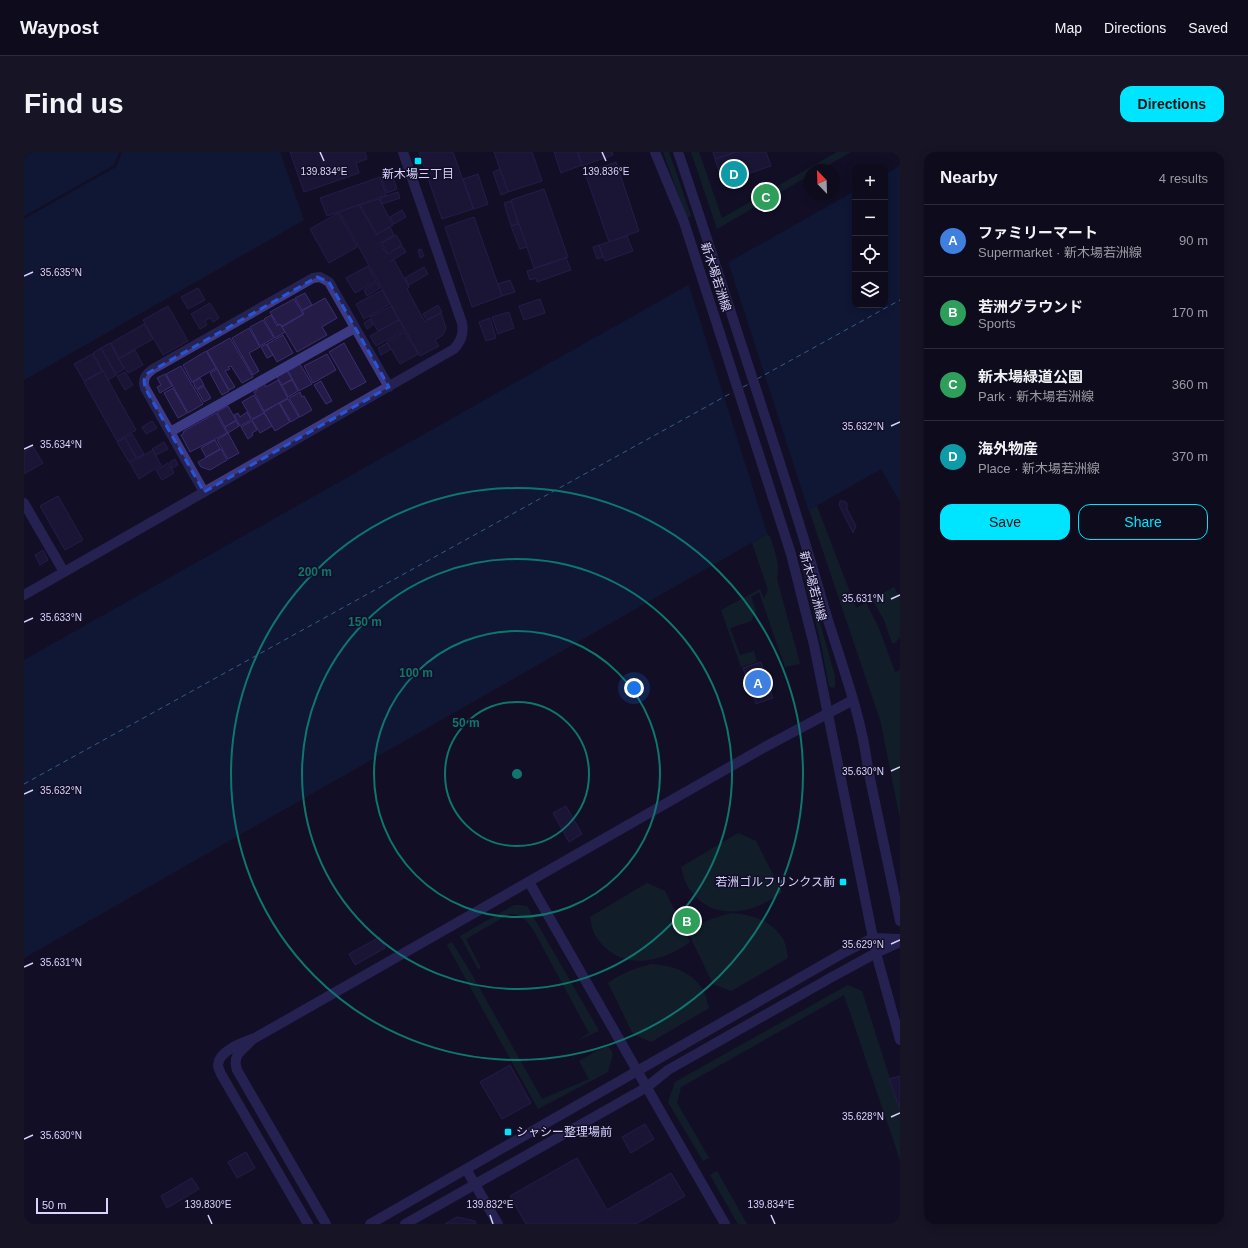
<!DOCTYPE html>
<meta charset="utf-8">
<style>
body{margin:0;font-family:Helvetica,"Noto Sans JP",sans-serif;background:#171425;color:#f1f3f6}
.controls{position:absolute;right:12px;top:12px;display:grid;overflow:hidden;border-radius:8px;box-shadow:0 2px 10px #0003}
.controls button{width:36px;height:36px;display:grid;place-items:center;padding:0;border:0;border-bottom:1px solid #2e2b3b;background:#0e0b1c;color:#f1f3f6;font:20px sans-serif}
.compass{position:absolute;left:780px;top:12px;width:36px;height:36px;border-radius:50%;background:#0e0b1c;box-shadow:0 2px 10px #0003;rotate:337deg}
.scale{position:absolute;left:12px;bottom:10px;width:72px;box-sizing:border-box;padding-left:4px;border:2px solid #d9d4ff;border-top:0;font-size:11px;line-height:14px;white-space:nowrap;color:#d9d4ff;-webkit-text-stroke:3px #130f26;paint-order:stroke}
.you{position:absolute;left:610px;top:536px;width:14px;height:14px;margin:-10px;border:3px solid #fff;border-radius:50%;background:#1a73e8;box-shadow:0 0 0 6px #1a73e833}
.badge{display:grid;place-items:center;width:26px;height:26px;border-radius:50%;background:#00e5ff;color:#fff;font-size:13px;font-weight:700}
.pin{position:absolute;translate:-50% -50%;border:2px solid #fff;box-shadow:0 1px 4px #0006}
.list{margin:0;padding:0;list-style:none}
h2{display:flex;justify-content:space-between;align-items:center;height:52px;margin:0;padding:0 16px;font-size:17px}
h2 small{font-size:13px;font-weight:400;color:#9b9ba3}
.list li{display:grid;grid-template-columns:26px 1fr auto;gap:12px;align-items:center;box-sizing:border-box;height:72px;padding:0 16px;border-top:1px solid #2e2b3b}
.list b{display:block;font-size:15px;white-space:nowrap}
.list p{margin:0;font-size:13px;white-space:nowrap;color:#9b9ba3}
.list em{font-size:13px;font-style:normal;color:#9b9ba3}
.actions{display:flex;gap:8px;padding:12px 16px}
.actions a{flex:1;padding:9px 0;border:1px solid #00e5ff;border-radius:12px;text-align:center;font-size:14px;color:#00e5ff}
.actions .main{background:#00e5ff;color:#111}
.icon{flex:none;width:22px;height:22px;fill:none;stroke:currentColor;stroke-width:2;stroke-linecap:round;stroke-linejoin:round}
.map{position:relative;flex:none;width:876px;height:1072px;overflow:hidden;border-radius:12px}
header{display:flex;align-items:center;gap:24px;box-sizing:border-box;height:56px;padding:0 20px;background:#0e0b1c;border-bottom:1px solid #2e2b3b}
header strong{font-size:19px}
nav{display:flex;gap:22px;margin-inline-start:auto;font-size:14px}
.intro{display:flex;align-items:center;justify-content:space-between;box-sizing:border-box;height:96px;padding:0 24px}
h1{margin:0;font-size:28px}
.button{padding:10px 18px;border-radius:12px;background:#00e5ff;color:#111;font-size:14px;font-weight:700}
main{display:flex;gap:24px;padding:0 24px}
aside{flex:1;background:#0e0b1c;border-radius:12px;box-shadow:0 2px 10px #0003}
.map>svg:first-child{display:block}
.green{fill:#12302f}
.water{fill:#0c2248}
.pier{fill:#130f26}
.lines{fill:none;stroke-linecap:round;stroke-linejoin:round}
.ferry{stroke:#62b6ff;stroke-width:1;stroke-dasharray:5 4;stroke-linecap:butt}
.building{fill:#241b47;stroke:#3b2d73}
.minor{stroke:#3d3a85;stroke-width:10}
.tertiary{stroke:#3d3a85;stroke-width:10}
.marked{fill:none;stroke:#2655da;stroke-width:3;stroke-dasharray:8 5;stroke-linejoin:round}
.ticks{fill:none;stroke:#d9d4ff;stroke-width:1.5}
.ring{fill:none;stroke:#0f766e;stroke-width:2}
.poi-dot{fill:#00e5ff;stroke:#130f26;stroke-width:1.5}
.labels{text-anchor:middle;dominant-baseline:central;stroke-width:3;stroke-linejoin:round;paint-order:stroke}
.poi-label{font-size:12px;fill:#d9d4ff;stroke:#130f26}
.street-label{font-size:12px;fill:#d9d4ff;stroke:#130f26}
.ticks-label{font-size:10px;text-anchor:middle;fill:#d9d4ff;stroke:#130f26;stroke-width:3;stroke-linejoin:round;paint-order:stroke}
.centre{fill:#0f766e;stroke:#130f26;stroke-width:2}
.ring-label{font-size:12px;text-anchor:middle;font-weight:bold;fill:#0f766e;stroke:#130f26;stroke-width:3;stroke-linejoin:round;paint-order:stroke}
</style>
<header>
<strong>Waypost</strong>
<nav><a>Map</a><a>Directions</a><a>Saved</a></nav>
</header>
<div class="intro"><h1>Find us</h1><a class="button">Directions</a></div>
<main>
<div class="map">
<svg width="876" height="1072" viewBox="0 0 876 1072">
<rect width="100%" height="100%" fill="#130f26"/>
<!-- green -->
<g class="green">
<path d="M639,0h6l22,64 -4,2z"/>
<path d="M667,0h8l23,66 115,-66h14l-31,18h-10v5l-93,54z"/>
<path d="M793,354l39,102 10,-5 12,23 17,46 5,-2v149l-19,-96 -72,-213z"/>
<path d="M745,381c4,14 12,31 8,46l23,85 -15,3 -26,-75 -8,5 5,14 -5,10 -21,7 10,27 14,-4 3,11 -16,5 -20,-57 39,-21 4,9 4,-8 -16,-47z"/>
<path d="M775,405l3,2 33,117v11l-3,1 -3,-2 -8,-42z"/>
<path d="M870,435l6,10v40l-5,6h-3l-8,-23 -12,-21z"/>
<path d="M714,681l18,8 26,51c-30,23 -73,31 -95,-7 -3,-5 -4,-12 -6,-18z"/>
<path d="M623,731l18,8 25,51c-29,22 -72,30 -95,-7 -3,-5 -4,-13 -5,-18z"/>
<path d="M490,753h6l7,1 71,123v2l-21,10 12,-8 -55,-102c-6,-9 -12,-18 -25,-17l-43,25 15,29 -3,1 -18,-33z"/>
<path d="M708,761c21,2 39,7 51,26 3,5 4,13 5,19l-57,33 -18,-7 -25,-52c13,-10 27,-15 44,-19z"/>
<path d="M428,790l19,31 71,126 47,-20 -10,-18 25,-14h5l4,7 -5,18 -70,37 -91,-164z"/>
<path d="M628,812c21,2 39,7 51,26 3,5 4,13 6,18l-58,34 -18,-8 -25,-51c14,-10 27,-15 44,-19z"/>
<path d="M824,833l14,6 38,119v50l-56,-165 -163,92 -4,16 32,55 -6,3 -35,-59 7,-20z"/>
<path d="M693,1019l30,53h-9l-28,-49z"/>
</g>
<!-- water -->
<g class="water">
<path d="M0,0h256l24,68 -280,160z"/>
<path d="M876,14v336l-19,-33 -857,489v-298l831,-469v114h30v-131z"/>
</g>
<!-- pier -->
<g class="pier">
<path d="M95,0h3l-6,15 -92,52v-3l90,-51z"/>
<path d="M704,109l81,251 -41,24 -80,-253z"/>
</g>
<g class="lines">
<!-- ferry -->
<g class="ferry">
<path d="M733,227l143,-79"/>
<path d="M719,235l6,-3"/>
<path d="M0,632l709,-392"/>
</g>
</g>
<!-- building -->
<g class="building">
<path d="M266,0h75l2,7 -11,4 3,10 -55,19z"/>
<path d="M395,0h34l20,57 -31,10z"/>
<path d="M470,0h38l10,29 -34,11z"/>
<path d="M530,0h23l5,13 -21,8z"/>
<path d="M554,0h34l1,3 -31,11z"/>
<path d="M689,0h23l-21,7z"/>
<path d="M713,0h29l5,14 -48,16 -8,-23z"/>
<path d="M592,10l23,69 -30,11 -24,-69z"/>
<path d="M476,17l8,23 -7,3 -8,-23z"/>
<path d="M367,20l6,17 -10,4 -6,-17z"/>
<path d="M454,22l10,30 -14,5 -11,-30z"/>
<path d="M356,25l6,18 -59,21 -7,-18z"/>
<path d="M520,37l24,68 -34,11 -23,-68z"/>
<path d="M374,40l2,6 -18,6 -2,-6z"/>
<path d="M355,47l14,26 -16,9 -17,-29z"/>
<path d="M487,49l7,22 -7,3 -7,-23z"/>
<path d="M335,53l17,30 14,-8 4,8 -14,8 7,11 15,-8 4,6 -15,9v1l3,-2 15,27 -2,2 18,33 16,-9 5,15 -3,7 -8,5 4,6 -19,10 -81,-144z"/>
<path d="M378,58l4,7 -12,7 -4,-7z"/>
<path d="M314,61l19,34 -28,16 -19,-34z"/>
<path d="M450,65l28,79 -30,11 -27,-80z"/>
<path d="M495,72l8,23 -7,2 -9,-23z"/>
<path d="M372,83l6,10 -14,9 -6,-11z"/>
<path d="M603,84l6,15 -28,10 -6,-16z"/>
<path d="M575,93l4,12 -6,2 -4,-12z"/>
<path d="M397,97l3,7 -4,2 -2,-8z"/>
<path d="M542,106l5,12 -34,12 -1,-4 -6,2 -3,-9z"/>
<path d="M344,114l8,15 -21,12 -9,-15z"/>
<path d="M400,115l4,7 -19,11 -4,-7z"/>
<path d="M486,128l5,12 -13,4 -4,-12z"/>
<path d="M353,130l3,6 -13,8 -3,-6z"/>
<path d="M174,136l7,12 -17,9 -7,-12z"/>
<path d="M358,138l8,14 -26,15 -8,-15z"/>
<path d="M281,141l7,12 -10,5 -7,-12z"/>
<path d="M301,146l12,20 -15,9 5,8 -30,17 -15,-25 22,-13 -2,-3z"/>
<path d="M270,147l9,15 -21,12 -2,-2 -2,1 -8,-13z"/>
<path d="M516,147l5,14 -21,7 -5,-14z"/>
<path d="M186,151l9,15 -6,4 -3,-4 -5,3 2,4 -7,4 -9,-15z"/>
<path d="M414,153l4,7 -15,8 -4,-6z"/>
<path d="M144,154l20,35 -25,14 -20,-35z"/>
<path d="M367,154l8,14 -21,11 -8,-14z"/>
<path d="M485,160l5,16 -16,6 -6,-17z"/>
<path d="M247,163l6,11 3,-2 5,8 -10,6 -11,-19z"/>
<path d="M466,166l6,20 -10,3 -7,-19z"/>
<path d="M346,167l3,6 -6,4 -3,-6z"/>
<path d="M239,168l11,18 -14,8 -10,-19z"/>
<path d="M375,168l6,10 -29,16 -6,-10z"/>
<path d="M120,172l9,15 -34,19 -8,-15z"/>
<path d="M225,176l11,19 -11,6 10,18 -6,4 -21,-37z"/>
<path d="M381,180l13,22 -18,10 -13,-22z"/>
<path d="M259,183l10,18 -16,9 -10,-18z"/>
<path d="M206,186l23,39 -11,6 -11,-17 -3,1 2,2 -5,2 10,16 -6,3 -22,-39z"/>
<path d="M86,191l14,26 -8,5 -15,-26z"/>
<path d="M320,191l22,39 -15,8 -22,-38z"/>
<path d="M363,191l4,6 -10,6 -3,-7z"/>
<path d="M242,192l7,11 -6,3 -6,-11z"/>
<path d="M77,196l15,27 -8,5 -15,-27z"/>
<path d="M111,198l8,15 -15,8 -9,-14z"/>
<path d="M182,199l10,17 -24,14 -9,-17z"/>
<path d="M68,202l10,17 -18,10 -10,-17z"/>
<path d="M303,202l9,16 -23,13 -9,-17z"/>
<path d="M276,212l12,20 -13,7 -11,-20z"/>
<path d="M157,214l22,38 -15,9 -22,-39z"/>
<path d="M193,217l12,22 -7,4 -12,-22z"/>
<path d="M79,219l33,59 -19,11 -33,-59z"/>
<path d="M263,219l5,8 -10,6 -5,-8z"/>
<path d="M101,220l8,13 -8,5 -8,-14z"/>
<path d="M141,222l7,12 -12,7 -3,-6 4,-2 -4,-7z"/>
<path d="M176,226l4,7 -8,4 -3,-7z"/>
<path d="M254,228l10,18 -24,13 -10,-19 3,-2 -1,-2 8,-5 2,4z"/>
<path d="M268,228l6,11 -10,6 -6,-12z"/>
<path d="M297,229l11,20 -6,3 -12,-19z"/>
<path d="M180,234l7,12 -7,4 -7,-12z"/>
<path d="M149,236l14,25 -9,5 -14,-25z"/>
<path d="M276,240l2,5 2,-1 8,14 -12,7 -11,-19z"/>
<path d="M230,243l10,18 -12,6 -10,-17z"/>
<path d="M264,247l11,18 -8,5 -11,-19z"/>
<path d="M255,251l11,19 -15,9 -11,-19z"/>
<path d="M204,254l8,14 -11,7 -8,-15z"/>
<path d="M223,260l4,8 -11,6 -6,-11 4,-2 2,4z"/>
<path d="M192,261l11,20 -37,19 -9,-17 2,-1 1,-3z"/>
<path d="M240,261l8,13 -12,7 -8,-13z"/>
<path d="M128,269l5,7 -11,6 -4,-7z"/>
<path d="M212,269l3,5 -11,7 -3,-6z"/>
<path d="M228,269l5,9 -5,3 1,2 -5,4 -7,-12z"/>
<path d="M204,281l11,20 -11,6 -11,-19z"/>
<path d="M108,282l12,20 -7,4 -12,-20z"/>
<path d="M101,286l11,20 -7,4 -12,-20z"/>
<path d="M191,288l5,9 -14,8 -5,-9z"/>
<path d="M140,290l4,7 -12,6 -4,-6z"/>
<path d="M9,295l10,16 -19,11v-22z"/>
<path d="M197,297l6,11 -17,10 -9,-3 -3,-5z"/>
<path d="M129,298l8,15 -22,14 -9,-16z"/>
<path d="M151,307l3,6 -6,3 -2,-6z"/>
<path d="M144,311l6,10 -12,7 -6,-10z"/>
<path d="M34,344l25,44 -18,10 -25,-44z"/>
<path d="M816,349h4l3,2v6l9,17 -3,7 -14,-28z"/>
<path d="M19,398l5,10 -8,5 -5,-10z"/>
<path d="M737,510l12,36 -17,6 -13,-36z"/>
<path d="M542,654l16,28 -13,8 -16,-29z"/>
<path d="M356,785l5,11 -30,17 -6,-11z"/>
<path d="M486,913l21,38 -29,16 -22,-37z"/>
<path d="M876,924v33l-11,-30z"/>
<path d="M621,972l9,15 -23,14 -9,-16z"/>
<path d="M222,1000l9,16 -18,10 -9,-16z"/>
<path d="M553,1006l30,52 64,-37 14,23 -49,28h-110l-16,-28z"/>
<path d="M168,1026l7,11 -32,19 -6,-12z"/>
<path d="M433,1065l18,4 1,3h-31z"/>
</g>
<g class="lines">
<!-- minor -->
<g class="minor">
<path d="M146,280l185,-104"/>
<path d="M180,340l-59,-104c-3,-9 1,-14 8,-19l160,-91 7,-1 9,5 60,105"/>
<path d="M0,351l40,69"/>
</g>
<!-- tertiary -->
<g class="tertiary">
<path d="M631,0l29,70 107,332 23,91 62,308 24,87"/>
<path d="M654,0c26,76 50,152 75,228 24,73 48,146 69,220 16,56 39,111 46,169l32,152"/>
<path d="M0,443l430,-246c7,-8 10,-15 8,-26l-59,-171"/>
<path d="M505,730l196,342"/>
<path d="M228,888c-10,11 -20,14 -15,30l89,154"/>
<path d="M442,1017l32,55"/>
<path d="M284,1072l-87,-150c-1,-3 -3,-6 -3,-9 1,-15 26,-23 37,-27l508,-290 90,-48"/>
<path d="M346,1072l475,-272 28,-14 27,1"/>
<path d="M381,1072l242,-137 21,-17 164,-93 44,-24 24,-11"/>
</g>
</g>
<!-- marked area -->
<path d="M0 0H876V1072H0ZM293,125l12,5 60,105 -185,105 -59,-104 -1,-8 4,-7z" fill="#130f26" fill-opacity=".55" fill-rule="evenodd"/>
<path class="marked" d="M293,125l12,5 60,105 -185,105 -59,-104 -1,-8 4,-7z"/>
<!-- ticks -->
<path class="ticks" d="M296,0l4,9M578,0l4,9M0,124l9,-4M867,274l9,-4M0,297l9,-4M867,447l9,-4M0,470l9,-4M867,619l9,-4M0,642l9,-4M867,792l9,-4M0,815l9,-4M867,965l9,-4M0,987l9,-4M184,1063l4,9M466,1063l3,9M747,1063l4,9"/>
<!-- distance rings -->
<g class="ring">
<circle cx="493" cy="622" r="72"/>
<circle cx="493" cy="622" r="143"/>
<circle cx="493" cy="622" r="215"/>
<circle cx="493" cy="622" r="286"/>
</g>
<!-- markers -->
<g class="poi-dot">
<rect x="390" y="5" width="8" height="8" rx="2"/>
<rect x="815" y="726" width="8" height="8" rx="2"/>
<rect x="480" y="976" width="8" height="8" rx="2"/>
</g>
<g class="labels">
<!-- poi labels -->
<g class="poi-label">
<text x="394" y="22">新木場三丁目</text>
<text x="811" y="730" text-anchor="end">若洲ゴルフリンクス前</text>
<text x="492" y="980" text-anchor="start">シャシー整理場前</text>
</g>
<!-- street labels -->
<g class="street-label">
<text transform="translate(692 125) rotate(72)">新木場若洲線</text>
<text transform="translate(789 434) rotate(75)">新木場若洲線</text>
</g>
</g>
<g class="ticks-label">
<text x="300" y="23">139.834°E</text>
<text x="582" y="23">139.836°E</text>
<text x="37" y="124">35.635°N</text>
<text x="839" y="278">35.632°N</text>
<text x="37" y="296">35.634°N</text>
<text x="839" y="450">35.631°N</text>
<text x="37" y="469">35.633°N</text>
<text x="839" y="623">35.630°N</text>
<text x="37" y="642">35.632°N</text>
<text x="839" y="796">35.629°N</text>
<text x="37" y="814">35.631°N</text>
<text x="839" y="968">35.628°N</text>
<text x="37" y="987">35.630°N</text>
<text x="184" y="1056">139.830°E</text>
<text x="466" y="1056">139.832°E</text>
<text x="747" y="1056">139.834°E</text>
</g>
<circle cx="493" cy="622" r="6" class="centre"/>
<g class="ring-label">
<text x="291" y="424">200 m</text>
<text x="341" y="474">150 m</text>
<text x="392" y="525">100 m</text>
<text x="442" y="575">50 m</text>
</g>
</svg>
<div class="controls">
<button>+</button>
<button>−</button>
<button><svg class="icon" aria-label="locate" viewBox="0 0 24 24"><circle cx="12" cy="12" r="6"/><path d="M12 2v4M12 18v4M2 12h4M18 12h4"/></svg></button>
<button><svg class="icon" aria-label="layers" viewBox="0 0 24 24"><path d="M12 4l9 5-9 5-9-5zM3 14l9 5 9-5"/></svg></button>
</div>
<svg class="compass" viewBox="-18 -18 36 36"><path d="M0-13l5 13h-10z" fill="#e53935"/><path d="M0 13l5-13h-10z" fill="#9b9ba3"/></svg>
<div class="scale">50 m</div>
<div class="you"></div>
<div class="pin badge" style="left:734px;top:531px;background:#3f7fe0">A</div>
<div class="pin badge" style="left:663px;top:769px;background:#2e9e5b">B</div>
<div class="pin badge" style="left:742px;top:45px;background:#2e9e5b">C</div>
<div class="pin badge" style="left:710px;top:22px;background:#0f9aa8">D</div>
</div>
<aside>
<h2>Nearby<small>4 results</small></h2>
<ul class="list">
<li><span class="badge" style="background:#3f7fe0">A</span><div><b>ファミリーマート</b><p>Supermarket · 新木場若洲線</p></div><em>90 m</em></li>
<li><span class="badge" style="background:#2e9e5b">B</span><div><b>若洲グラウンド</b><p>Sports</p></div><em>170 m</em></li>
<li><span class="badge" style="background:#2e9e5b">C</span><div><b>新木場緑道公園</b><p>Park · 新木場若洲線</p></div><em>360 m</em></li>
<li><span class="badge" style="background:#0f9aa8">D</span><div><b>海外物産</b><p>Place · 新木場若洲線</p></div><em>370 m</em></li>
</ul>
<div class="actions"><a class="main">Save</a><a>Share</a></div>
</aside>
</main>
